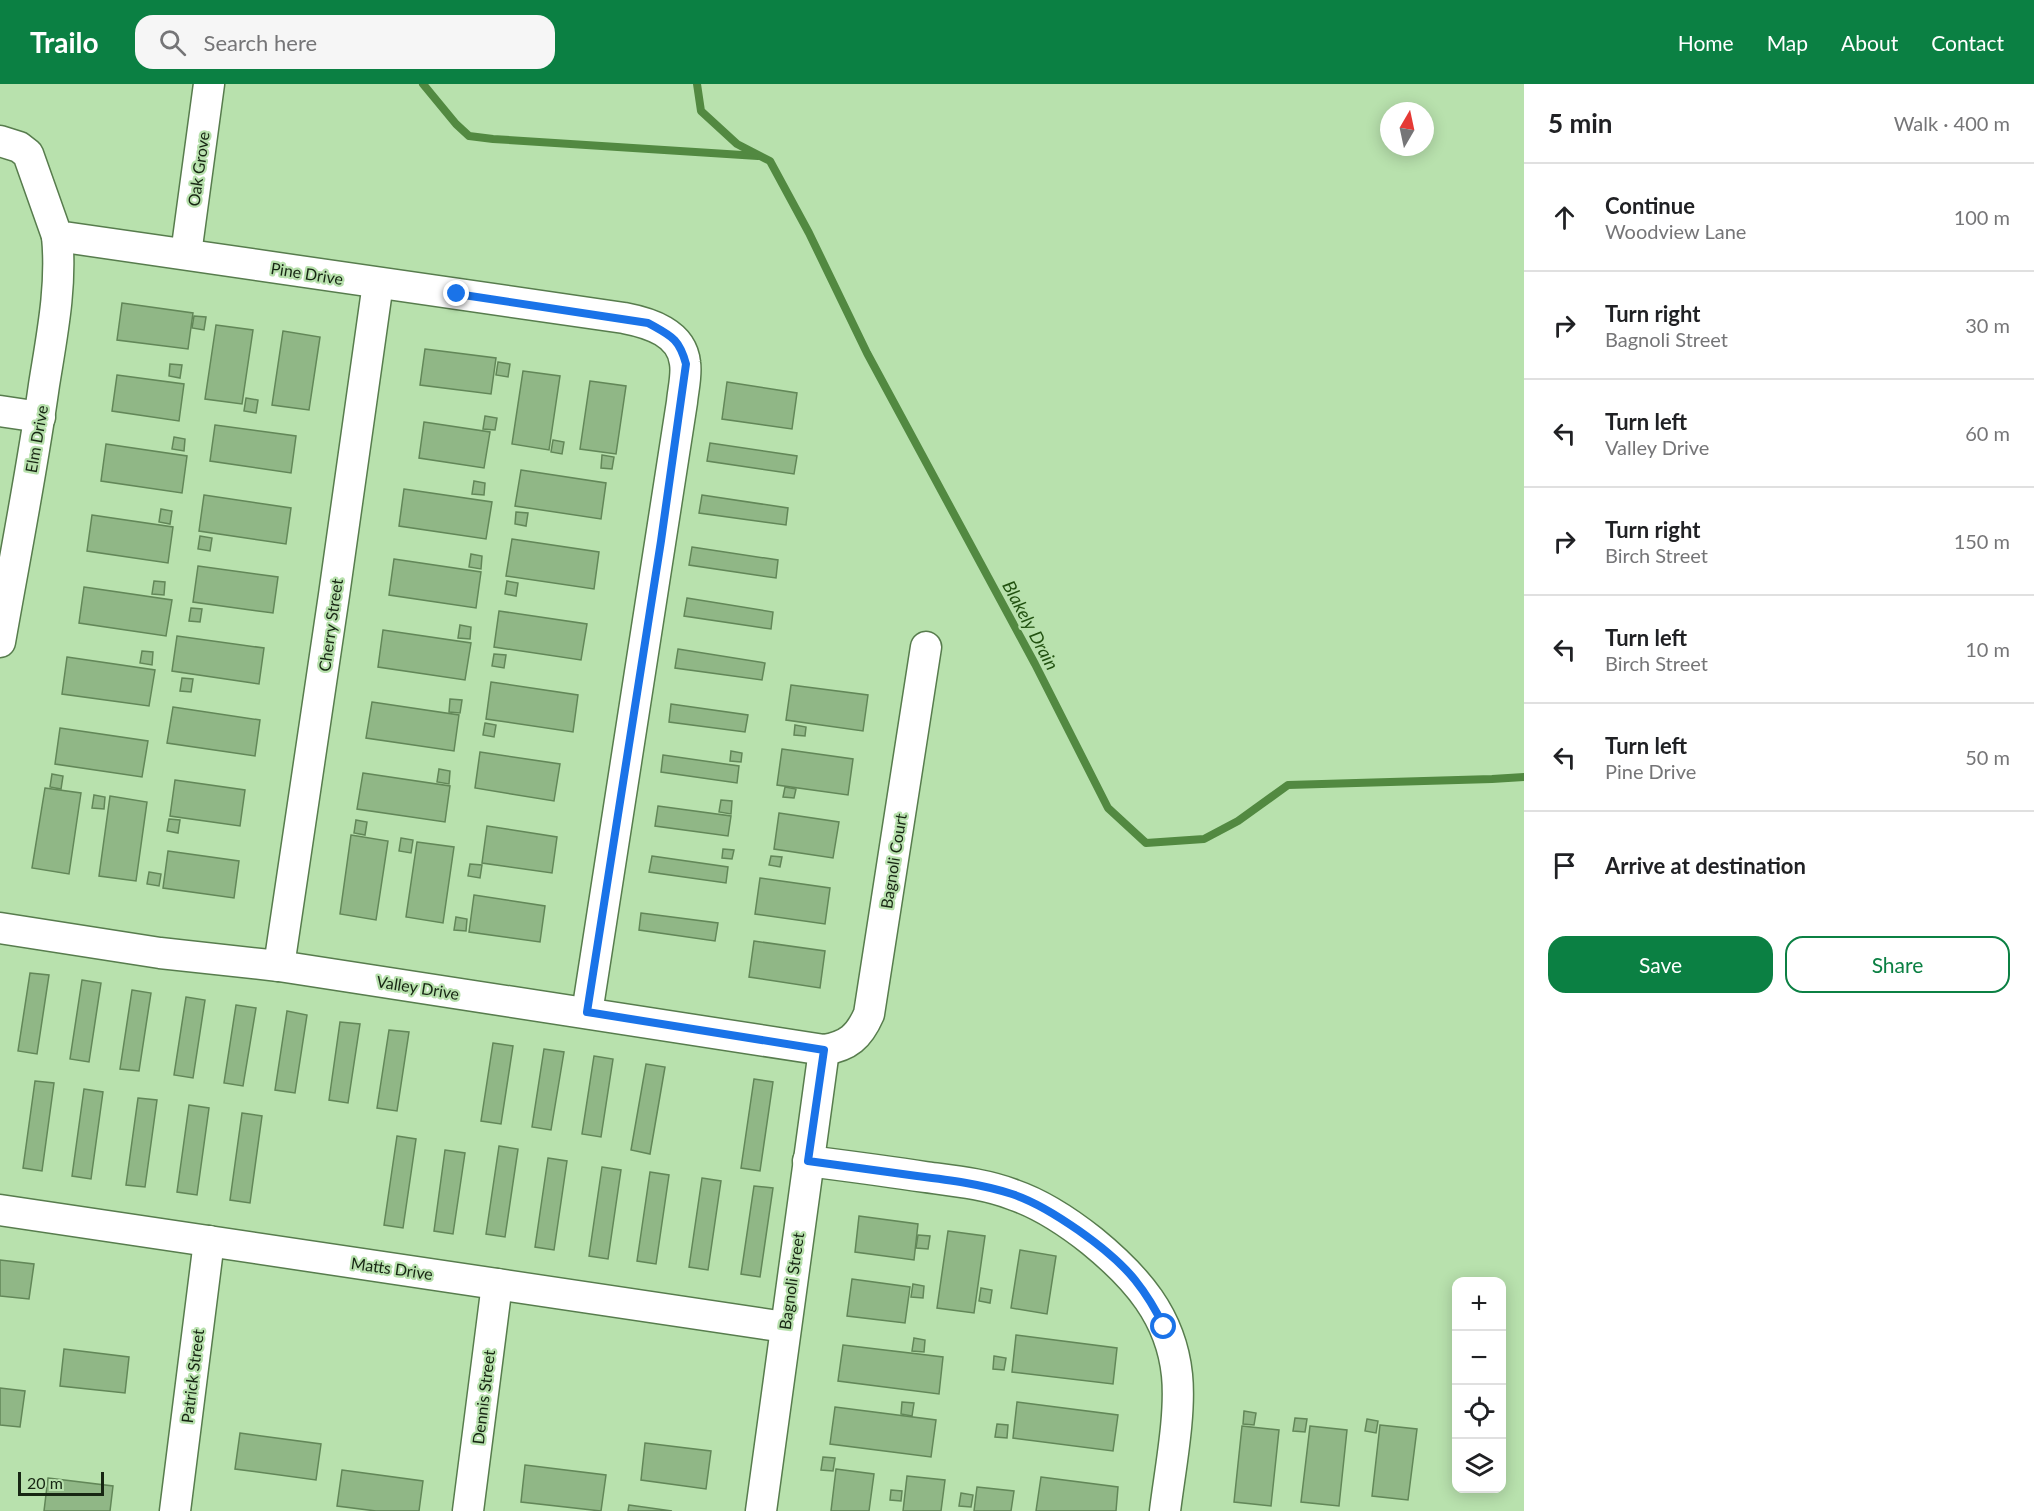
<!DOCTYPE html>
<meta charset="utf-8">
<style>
body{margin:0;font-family:Lato,sans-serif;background:#f6f6f6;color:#202124}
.controls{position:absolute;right:18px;bottom:18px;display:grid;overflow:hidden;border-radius:12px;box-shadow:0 3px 15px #0003}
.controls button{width:54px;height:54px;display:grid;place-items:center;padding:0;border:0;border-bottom:2px solid #e0e0e0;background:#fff;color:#202124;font:30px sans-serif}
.compass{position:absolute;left:1380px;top:18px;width:54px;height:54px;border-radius:50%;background:#fff;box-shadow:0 3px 15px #0003;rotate:9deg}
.scale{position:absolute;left:18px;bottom:15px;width:86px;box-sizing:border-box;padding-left:6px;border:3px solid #172613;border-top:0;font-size:16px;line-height:21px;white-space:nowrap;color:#172613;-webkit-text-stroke:4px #b8e1ad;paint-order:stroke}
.stop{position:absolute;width:18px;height:18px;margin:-14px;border:4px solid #1a73e8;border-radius:50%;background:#fff}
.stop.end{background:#1a73e8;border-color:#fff;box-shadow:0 2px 6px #0008}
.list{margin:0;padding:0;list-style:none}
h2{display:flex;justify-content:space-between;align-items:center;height:78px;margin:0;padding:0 24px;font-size:26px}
h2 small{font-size:20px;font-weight:400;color:#757577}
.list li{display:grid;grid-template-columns:39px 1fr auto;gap:18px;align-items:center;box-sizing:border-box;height:108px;padding:0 24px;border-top:2px solid #e0e0e0}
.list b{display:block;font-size:22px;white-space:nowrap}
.list p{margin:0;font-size:20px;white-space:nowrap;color:#757577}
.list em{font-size:20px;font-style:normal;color:#757577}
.actions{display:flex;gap:12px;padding:18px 24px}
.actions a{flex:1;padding:14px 0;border:2px solid #0b8043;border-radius:18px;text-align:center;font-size:21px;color:#0b8043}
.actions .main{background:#0b8043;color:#fff}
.icon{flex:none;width:33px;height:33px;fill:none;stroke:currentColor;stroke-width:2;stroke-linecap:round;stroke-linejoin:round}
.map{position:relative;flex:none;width:1524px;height:1427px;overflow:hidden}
header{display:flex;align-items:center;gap:36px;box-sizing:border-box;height:84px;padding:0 30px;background:#0b8043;color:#fff}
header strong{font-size:28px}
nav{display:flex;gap:33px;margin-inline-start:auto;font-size:21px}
.search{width:420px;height:54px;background:#f6f6f6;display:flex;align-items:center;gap:15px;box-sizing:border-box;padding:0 21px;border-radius:18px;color:#757577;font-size:22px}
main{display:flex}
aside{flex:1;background:#fff}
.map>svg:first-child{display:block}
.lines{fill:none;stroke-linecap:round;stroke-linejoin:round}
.stream{stroke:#528941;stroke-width:8}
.building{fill:#90b786;stroke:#628758;stroke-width:1.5}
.street-casing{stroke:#577c4d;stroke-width:33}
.street{stroke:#fff;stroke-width:30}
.route{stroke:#1a73e8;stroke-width:8}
.labels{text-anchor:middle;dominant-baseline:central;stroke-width:4.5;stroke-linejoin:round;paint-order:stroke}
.street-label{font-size:16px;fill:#172613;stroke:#b8e1ad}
.water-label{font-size:18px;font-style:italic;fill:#215110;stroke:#b8e1ad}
</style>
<header>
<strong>Trailo</strong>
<div class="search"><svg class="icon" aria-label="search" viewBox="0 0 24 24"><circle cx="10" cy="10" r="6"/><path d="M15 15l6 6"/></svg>Search here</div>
<nav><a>Home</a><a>Map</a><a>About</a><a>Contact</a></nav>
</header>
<main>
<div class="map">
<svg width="1524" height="1427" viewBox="0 0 1524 1427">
<rect width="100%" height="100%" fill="#b8e1ad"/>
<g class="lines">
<!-- stream -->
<g class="stream">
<path d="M423,0l33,40 13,12 24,3 265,17"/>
<path d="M697,0l4,27 36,33 33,17 39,72 58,120 168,311 73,144 38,35 58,-4 34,-18 50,-36 204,-6 32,-2"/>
</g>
</g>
<!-- building -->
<g class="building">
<path d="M122,219l71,10 -5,36 -71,-9z"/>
<path d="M194,232l12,1 -2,13 -12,-2z"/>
<path d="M216,241l37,5 -11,74 -37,-5z"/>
<path d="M283,247l37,6 -11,73 -37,-5z"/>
<path d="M425,265l71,9 -5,36 -71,-9z"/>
<path d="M498,278l12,2 -2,13 -12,-2z"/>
<path d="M170,280l12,1 -2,13 -11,-2z"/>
<path d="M523,287l37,5 -11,74 -37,-6z"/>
<path d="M117,291l67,9 -5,37 -67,-10z"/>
<path d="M590,297l36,5 -10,68 -36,-5z"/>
<path d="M727,298l70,11 -5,36 -70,-10z"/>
<path d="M246,314l12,2 -2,13 -12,-2z"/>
<path d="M485,332l12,2 -2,12 -12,-1z"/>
<path d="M424,338l66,10 -6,36 -65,-10z"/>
<path d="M215,341l81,11 -5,37 -81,-12z"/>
<path d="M174,353l11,2 -1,12 -12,-2z"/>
<path d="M553,356l11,2 -2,12 -11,-2z"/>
<path d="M710,359l87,13 -3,18 -87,-13z"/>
<path d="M106,360l81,12 -5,37 -81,-12z"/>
<path d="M602,371l12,2 -2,12 -11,-1z"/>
<path d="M521,386l85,13 -5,36 -86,-13z"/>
<path d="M474,397l11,2 -1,12 -12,-1z"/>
<path d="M404,405l88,13 -6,37 -87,-13z"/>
<path d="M204,411l87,13 -5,36 -87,-13z"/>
<path d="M702,411l86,13 -2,17 -87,-12z"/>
<path d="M161,425l11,2 -2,13 -11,-2z"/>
<path d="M516,428l12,1 -2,13 -11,-2z"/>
<path d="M92,431l81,12 -5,36 -81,-12z"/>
<path d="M200,452l12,2 -2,13 -12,-2z"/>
<path d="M512,455l87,13 -5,37 -88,-13z"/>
<path d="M692,463l86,13 -2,18 -87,-13z"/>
<path d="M471,470l11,2 -1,13 -12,-2z"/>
<path d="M394,475l87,13 -5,36 -87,-13z"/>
<path d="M198,482l80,11 -5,36 -80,-11z"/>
<path d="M154,497l11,1 -1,13 -12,-1z"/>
<path d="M507,497l11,2 -2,13 -11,-2z"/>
<path d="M84,503l88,13 -6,36 -87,-13z"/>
<path d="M687,514l86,14 -2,17 -87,-13z"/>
<path d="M191,524l11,1 -2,13 -11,-1z"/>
<path d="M499,527l88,13 -6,36 -87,-13z"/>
<path d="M460,541l11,2 -1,12 -12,-1z"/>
<path d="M383,546l88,13 -6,37 -87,-13z"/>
<path d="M177,552l87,12 -5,36 -87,-13z"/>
<path d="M678,565l87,14 -3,17 -87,-12z"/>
<path d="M142,567l11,1 -1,13 -12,-2z"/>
<path d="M494,570l12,1 -2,13 -12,-2z"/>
<path d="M67,573l88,13 -6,36 -87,-12z"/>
<path d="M182,594l11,1 -2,13 -11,-1z"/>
<path d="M491,598l87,13 -5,37 -87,-13z"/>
<path d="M791,601l77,10 -5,36 -77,-11z"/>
<path d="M450,615l12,1 -2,13 -11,-1z"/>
<path d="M372,618l87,13 -5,36 -88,-13z"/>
<path d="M671,620l77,11 -3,17 -76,-10z"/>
<path d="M173,623l87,13 -5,36 -88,-13z"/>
<path d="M485,639l11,2 -2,12 -11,-2z"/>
<path d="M795,641l11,2 -1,9 -11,-1z"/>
<path d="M60,644l88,13 -6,36 -87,-13z"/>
<path d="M782,665l71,10 -5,36 -71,-10z"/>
<path d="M731,667l11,2 -1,9 -11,-1z"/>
<path d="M480,668l80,12 -6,37 -79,-13z"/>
<path d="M663,671l76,11 -2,17 -76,-11z"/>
<path d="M439,685l11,2 -1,13 -12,-2z"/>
<path d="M363,689l87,13 -5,36 -88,-13z"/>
<path d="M52,690l11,2 -2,13 -11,-2z"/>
<path d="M175,696l70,10 -5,36 -70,-10z"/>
<path d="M785,703l11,2 -2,9 -11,-1z"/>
<path d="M45,704l36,5 -12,81 -37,-6z"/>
<path d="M94,711l11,2 -1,12 -12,-1z"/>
<path d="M110,712l37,6 -11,79 -37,-5z"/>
<path d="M721,716l11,1 -1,13 -12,-2z"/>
<path d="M658,722l73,10 -3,20 -73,-10z"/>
<path d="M779,729l60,9 -6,36 -59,-9z"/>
<path d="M169,735l11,1 -2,13 -11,-2z"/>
<path d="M356,736l11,2 -2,13 -11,-2z"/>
<path d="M487,742l70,11 -5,36 -70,-10z"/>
<path d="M351,751l37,6 -12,79 -36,-6z"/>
<path d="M401,754l12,2 -2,13 -12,-2z"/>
<path d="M417,758l37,5 -11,76 -37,-6z"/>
<path d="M723,765l11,1 -2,9 -10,-1z"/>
<path d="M168,767l71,10 -5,37 -71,-10z"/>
<path d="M652,772l76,11 -2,16 -77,-11z"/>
<path d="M771,772l11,1 -2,10 -11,-2z"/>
<path d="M470,780l12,1 -2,13 -12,-2z"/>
<path d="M149,788l12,2 -2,12 -12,-2z"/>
<path d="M760,794l70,10 -5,36 -70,-10z"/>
<path d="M474,811l71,11 -5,36 -71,-10z"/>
<path d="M641,829l77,10 -3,18 -76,-11z"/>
<path d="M456,833l11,2 -1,12 -12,-1z"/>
<path d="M754,857l71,10 -5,37 -71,-11z"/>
<path d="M30,889l19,2 -12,79 -19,-3z"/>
<path d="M82,896l19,3 -12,79 -19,-3z"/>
<path d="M132,906l19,3 -12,78 -19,-2z"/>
<path d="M186,913l19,3 -12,78 -19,-3z"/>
<path d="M236,921l20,3 -13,78 -19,-3z"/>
<path d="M287,927l20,4 -12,78 -20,-3z"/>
<path d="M340,938l20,2 -12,79 -19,-3z"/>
<path d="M389,946l20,2 -12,79 -20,-3z"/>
<path d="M493,959l20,3 -12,78 -20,-3z"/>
<path d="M544,965l20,3 -13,78 -19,-3z"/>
<path d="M594,972l19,3 -12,78 -19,-3z"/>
<path d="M646,980l19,3 -15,87 -19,-4z"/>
<path d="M754,995l19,3 -13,89 -19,-3z"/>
<path d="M35,997l19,2 -12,88 -19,-3z"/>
<path d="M84,1005l19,3 -12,87 -19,-3z"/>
<path d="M138,1014l19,2 -12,87 -19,-2z"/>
<path d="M189,1021l20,3 -12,87 -20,-3z"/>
<path d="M242,1029l20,3 -12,87 -20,-3z"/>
<path d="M397,1052l19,3 -13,89 -19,-3z"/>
<path d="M499,1062l19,3 -13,88 -19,-3z"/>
<path d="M445,1066l20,3 -12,81 -19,-3z"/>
<path d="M548,1074l19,3 -13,89 -19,-3z"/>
<path d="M602,1083l19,3 -13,89 -19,-3z"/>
<path d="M650,1088l19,3 -13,89 -19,-3z"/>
<path d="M702,1094l19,3 -13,89 -19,-3z"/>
<path d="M754,1102l19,2 -13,89 -19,-3z"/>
<path d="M859,1132l59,8 -4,36 -59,-8z"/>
<path d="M948,1147l37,5 -11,77 -37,-5z"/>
<path d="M918,1151l12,1 -2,13 -12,-1z"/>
<path d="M1020,1166l36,6 -9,58 -36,-6z"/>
<path d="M0,1176l34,4 -5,35 -29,-3z"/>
<path d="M852,1195l58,8 -5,36 -58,-7z"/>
<path d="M913,1200l11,2 -1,12 -12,-1z"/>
<path d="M981,1204l11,2 -2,13 -11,-2z"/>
<path d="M1016,1251l101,13 -4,36 -101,-12z"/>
<path d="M914,1254l11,2 -1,12 -12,-1z"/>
<path d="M843,1261l100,12 -4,37 -101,-13z"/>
<path d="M64,1265l65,8 -4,36 -65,-7z"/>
<path d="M994,1272l12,2 -2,12 -11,-1z"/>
<path d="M0,1304l25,3 -5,36 -20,-2z"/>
<path d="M902,1318l12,1 -2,13 -11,-2z"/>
<path d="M1017,1318l101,13 -5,36 -100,-13z"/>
<path d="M835,1323l101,13 -5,37 -101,-13z"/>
<path d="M1244,1327l12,2 -2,12 -11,-1z"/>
<path d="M1295,1334l12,1 -2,13 -12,-1z"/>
<path d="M1367,1335l11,2 -2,12 -11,-2z"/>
<path d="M997,1340l11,1 -1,13 -12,-1z"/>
<path d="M1380,1341l37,4 -9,71 -36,-4z"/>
<path d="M1242,1342l37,4 -8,76 -37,-4z"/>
<path d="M1310,1342l37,4 -8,76 -38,-4z"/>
<path d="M240,1349l81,11 -5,36 -81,-11z"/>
<path d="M645,1359l66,8 -5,38 -65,-9z"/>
<path d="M823,1373l12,1 -2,13 -12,-1z"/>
<path d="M525,1381l81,10 -5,36 -80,-9z"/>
<path d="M836,1385l38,5 -5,37h-38z"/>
<path d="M342,1386l81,11 -4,30h-43l-39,-5z"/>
<path d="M907,1392l38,4 -4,31h-38z"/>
<path d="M1041,1393l77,10 -2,24h-80z"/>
<path d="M48,1394l65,8 -3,25h-66z"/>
<path d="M977,1403l37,4 -3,20h-37z"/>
<path d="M891,1406l11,1 -1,10 -11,-1z"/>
<path d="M961,1409l12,2 -2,12 -12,-1z"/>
<path d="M629,1421l43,6h-44z"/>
</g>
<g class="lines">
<defs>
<g id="street">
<path d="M0,57l19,6 9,7 29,82 567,82c26,5 58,15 61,45 2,12 -2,27 -3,39l-95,611"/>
<path d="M186,170l23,-170"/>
<path d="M0,327l40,6"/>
<path d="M0,558c15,-86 32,-171 44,-257 8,-50 18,-99 13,-149"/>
<path d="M0,844l160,25 119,13 545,84c24,-4 35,-13 45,-36l57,-367"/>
<path d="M279,882l55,-371 44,-312"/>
<path d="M808,1077c39,5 78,10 117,16 30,4 61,7 89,18 29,10 54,27 78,46 44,36 79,75 85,134 4,40 -7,95 -12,136"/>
<path d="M0,1126l785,117"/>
<path d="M175,1427l34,-270"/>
<path d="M468,1427l29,-227"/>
<path d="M761,1427l63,-461"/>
</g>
</defs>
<!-- street casing -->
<use href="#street" class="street-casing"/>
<!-- street -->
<use href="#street" class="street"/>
</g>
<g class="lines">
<!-- route -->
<path class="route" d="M457,210l191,29c23,13 31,15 38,41l-25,177 -74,471 237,38 -16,111c36,5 73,10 109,15 32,4 64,8 95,18 37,12 99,56 123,86 12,15 21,30 29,47"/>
</g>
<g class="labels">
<!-- street labels -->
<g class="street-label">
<text transform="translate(198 85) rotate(-82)">Oak Grove</text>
<text transform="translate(307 189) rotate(9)">Pine Drive</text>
<text transform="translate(36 355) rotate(-80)">Elm Drive</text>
<text transform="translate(330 541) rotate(-82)">Cherry Street</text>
<text transform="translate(893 777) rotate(-81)">Bagnoli Court</text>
<text transform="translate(418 903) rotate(9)">Valley Drive</text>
<text transform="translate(392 1184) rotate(8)">Matts Drive</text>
<text transform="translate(791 1197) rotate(-82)">Bagnoli Street</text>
<text transform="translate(192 1292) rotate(-83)">Patrick Street</text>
<text transform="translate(483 1313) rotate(-83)">Dennis Street</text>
</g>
<!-- water labels -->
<g class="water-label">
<text transform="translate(1031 541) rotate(62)">Blakely Drain</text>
</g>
</g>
</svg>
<div class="controls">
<button>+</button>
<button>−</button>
<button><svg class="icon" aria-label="locate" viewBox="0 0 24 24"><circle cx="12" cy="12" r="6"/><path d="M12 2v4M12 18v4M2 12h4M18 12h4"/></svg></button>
<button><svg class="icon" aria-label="layers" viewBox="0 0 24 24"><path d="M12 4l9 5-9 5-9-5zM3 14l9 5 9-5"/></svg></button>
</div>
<svg class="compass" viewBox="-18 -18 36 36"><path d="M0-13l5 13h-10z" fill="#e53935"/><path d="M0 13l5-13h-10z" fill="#757577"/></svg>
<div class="scale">20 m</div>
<div class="stop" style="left:1164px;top:1243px"></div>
<div class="stop end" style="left:457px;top:210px"></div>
</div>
<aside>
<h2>5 min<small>Walk · 400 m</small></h2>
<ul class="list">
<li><svg class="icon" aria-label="ahead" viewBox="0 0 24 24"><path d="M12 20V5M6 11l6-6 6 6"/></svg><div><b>Continue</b><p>Woodview Lane</p></div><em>100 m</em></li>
<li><svg class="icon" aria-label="right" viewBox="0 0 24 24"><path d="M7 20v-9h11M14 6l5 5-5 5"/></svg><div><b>Turn right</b><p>Bagnoli Street</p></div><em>30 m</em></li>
<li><svg class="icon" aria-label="left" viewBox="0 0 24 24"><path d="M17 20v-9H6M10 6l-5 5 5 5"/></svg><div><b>Turn left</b><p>Valley Drive</p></div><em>60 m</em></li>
<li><svg class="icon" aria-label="right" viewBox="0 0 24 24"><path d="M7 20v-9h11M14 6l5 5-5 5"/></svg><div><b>Turn right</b><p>Birch Street</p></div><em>150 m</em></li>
<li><svg class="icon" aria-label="left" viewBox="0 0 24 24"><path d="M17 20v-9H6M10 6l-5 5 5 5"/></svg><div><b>Turn left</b><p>Birch Street</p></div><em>10 m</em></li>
<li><svg class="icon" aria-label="left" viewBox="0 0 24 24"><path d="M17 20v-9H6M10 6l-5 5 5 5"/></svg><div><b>Turn left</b><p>Pine Drive</p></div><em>50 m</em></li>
<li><svg class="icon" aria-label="arrive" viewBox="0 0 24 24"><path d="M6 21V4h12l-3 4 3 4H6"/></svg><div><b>Arrive at destination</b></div></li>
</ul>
<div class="actions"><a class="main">Save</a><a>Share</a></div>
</aside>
</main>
